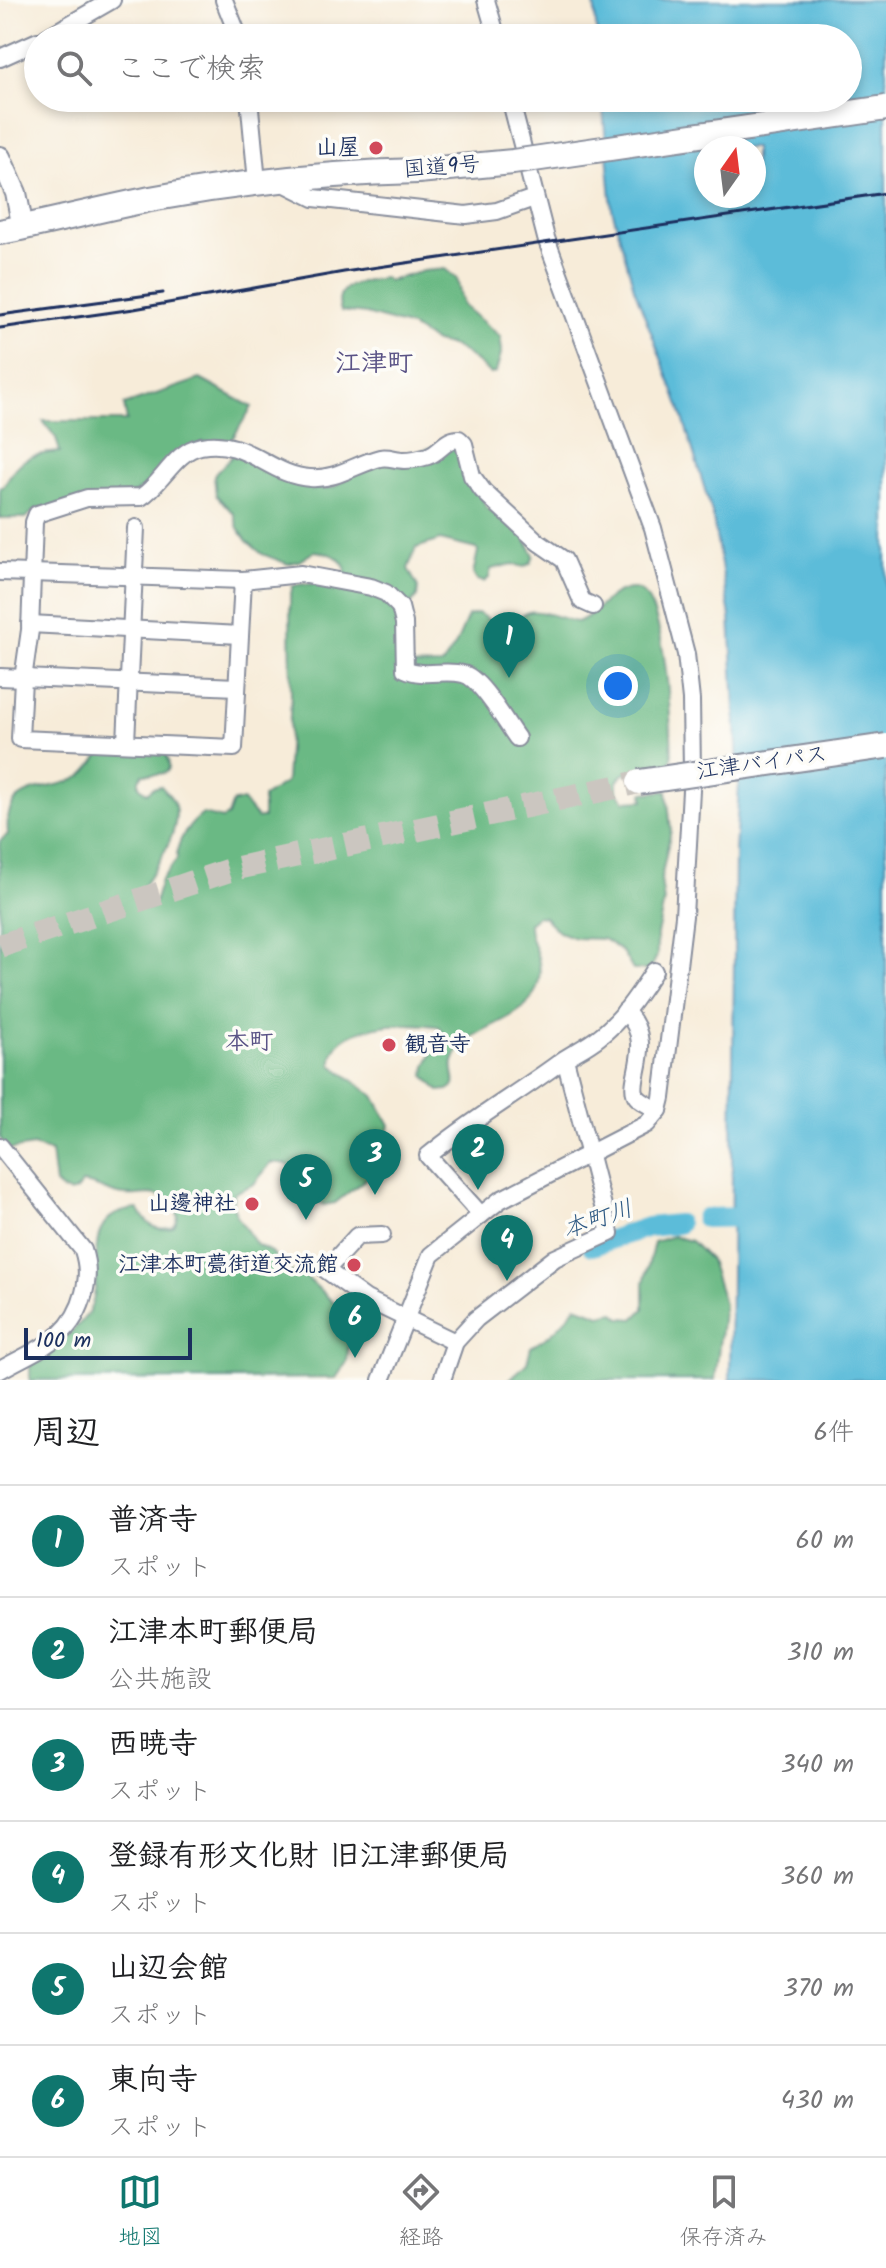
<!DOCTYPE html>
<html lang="ja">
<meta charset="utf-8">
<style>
body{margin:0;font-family:Kalam,"Klee One",sans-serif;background:#f2f2f2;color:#202124}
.compass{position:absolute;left:694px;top:136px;width:72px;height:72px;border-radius:50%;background:#fff;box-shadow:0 4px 12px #0003;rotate:14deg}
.scale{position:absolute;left:24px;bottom:20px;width:168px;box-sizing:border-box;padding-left:8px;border:4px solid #1b2f5e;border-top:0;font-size:22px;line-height:28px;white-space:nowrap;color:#1b2f5e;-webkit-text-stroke:6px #fdfcf7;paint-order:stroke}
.you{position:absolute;left:618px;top:686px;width:28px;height:28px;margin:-20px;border:6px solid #fff;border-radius:50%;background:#1a73e8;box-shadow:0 0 0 12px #1a73e833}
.badge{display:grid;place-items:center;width:52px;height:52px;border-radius:50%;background:#0f766e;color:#fff;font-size:26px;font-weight:700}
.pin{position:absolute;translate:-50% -66px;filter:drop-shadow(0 2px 4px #0008)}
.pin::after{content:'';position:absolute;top:42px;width:28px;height:24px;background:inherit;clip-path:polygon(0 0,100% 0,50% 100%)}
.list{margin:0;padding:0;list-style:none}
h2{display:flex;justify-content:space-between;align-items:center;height:104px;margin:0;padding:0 32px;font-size:34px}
h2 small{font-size:26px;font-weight:400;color:#757577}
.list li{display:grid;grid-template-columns:52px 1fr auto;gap:24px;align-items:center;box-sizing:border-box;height:112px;padding:0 32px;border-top:2px solid #e0e0e0}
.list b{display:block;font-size:30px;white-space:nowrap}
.list p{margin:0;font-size:26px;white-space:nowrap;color:#757577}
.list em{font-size:26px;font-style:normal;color:#757577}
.icon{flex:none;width:44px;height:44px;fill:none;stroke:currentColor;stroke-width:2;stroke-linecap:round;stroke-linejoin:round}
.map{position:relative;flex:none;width:886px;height:1380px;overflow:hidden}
.search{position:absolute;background:#fff;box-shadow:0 4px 12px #0003;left:24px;right:24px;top:24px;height:88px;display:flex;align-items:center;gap:20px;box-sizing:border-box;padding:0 28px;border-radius:44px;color:#757577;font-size:30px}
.sheet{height:776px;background:#fff}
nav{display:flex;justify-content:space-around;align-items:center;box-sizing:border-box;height:112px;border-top:2px solid #e0e0e0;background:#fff;font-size:22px;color:#757577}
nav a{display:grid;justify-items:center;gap:4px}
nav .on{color:#0f766e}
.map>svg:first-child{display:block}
.forest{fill:#6bb984;stroke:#437471;stroke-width:2}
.water{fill:#5bbcd9;stroke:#3b769c;stroke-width:2;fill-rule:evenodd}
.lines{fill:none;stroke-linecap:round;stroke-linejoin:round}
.river{stroke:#5bbcd9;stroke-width:20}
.highway-tunnel{stroke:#cbc6c0;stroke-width:24;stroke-dasharray:24 12;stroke-linecap:butt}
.minor-casing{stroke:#898e9c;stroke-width:20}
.major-casing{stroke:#898e9c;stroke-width:24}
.highway-casing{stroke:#898e9c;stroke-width:28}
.minor{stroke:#fff;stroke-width:16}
.major{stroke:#fff;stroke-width:20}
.highway{stroke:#fff;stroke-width:24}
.rail{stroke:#1b2f5e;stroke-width:3}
.highway-bridge-casing{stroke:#898e9c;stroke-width:28;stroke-linecap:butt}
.highway-bridge{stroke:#fff;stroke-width:24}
.poi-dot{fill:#d1495b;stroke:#fdfcf7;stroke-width:3}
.labels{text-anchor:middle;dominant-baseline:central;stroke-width:7;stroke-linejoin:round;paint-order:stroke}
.poi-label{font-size:22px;font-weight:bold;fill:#1b2f5e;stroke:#fdfcf7;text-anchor:end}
.street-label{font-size:22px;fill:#1b2f5e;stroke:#fdfcf7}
.neighbourhood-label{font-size:24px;font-weight:bold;fill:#5a5386;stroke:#fdfcf7}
.water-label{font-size:24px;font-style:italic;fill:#2e5983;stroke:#fdfcf7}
.quarter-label{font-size:26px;font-weight:bold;fill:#5a5386;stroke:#fdfcf7}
</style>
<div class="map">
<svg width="886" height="1380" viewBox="0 0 886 1380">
<rect width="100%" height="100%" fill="#fdfcf7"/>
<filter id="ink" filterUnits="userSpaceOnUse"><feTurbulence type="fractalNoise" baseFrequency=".0125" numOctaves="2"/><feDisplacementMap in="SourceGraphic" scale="16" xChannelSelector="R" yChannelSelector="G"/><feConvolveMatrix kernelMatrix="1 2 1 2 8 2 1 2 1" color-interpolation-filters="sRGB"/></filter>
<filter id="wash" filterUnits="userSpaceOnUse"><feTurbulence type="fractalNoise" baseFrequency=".006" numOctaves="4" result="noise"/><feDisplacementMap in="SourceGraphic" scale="32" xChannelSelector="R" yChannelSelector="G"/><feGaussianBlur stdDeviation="1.8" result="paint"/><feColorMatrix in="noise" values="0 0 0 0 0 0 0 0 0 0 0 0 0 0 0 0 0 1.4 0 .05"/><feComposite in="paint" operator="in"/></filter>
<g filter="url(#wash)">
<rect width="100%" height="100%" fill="#f7ecd9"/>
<!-- forest -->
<g class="forest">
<path d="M445,269l12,10 6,27 37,30 2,14 -6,22 -5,2 -24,-20 -14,-8 -18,-4 -24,-15 -45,-13 -25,-3c-10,-28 23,-30 43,-33l5,3 34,-10z"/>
<path d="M200,379l52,28 -23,37 -27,-2 -67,51 -99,16 -10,9h-26v-31h3c17,-29 23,-32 57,-35l-4,-14 -13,-17h84l-3,-16z"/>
<path d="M455,441l31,66 37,28 11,20 -3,8 -7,4 -11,-3 -22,5 -2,9 -5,4 -7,-2 -4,-6 5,-23 -2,-2 -36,-9 -24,8 -8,21 10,18 -1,10 -17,19 -3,50 45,-1 13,-19 13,-30 10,-3 30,19 7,-3c6,-33 42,-10 62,-7 19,-5 32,-34 57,-33 33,2 37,141 38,168l-3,8 -13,5 -33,4 -6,8v9l8,10 19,-1 -1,-7 24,-2 4,39 -10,49 3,23 -7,32v22l-7,14h-17l-10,-17 -10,-8 -10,-6 -28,-1 -16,-6 -15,-15 -7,-1 -8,7c-1,22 16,32 9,61 -11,43 -74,38 -85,78 -2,9 3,16 1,24l-6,4 -9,1 -14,-15 1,-10 17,-34 -3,-5c-29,-6 -112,-5 -108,38l42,31 16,29 -5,21 -8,7 -10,25 -32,25 -12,2c-7,-6 -15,-12 -21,-20 -10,-13 -6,-24 -31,-22l-17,21 -20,9 -2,11 6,14 19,27 16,8 11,17 20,5 47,44 -4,43 -11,16 -306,2v-14l3,-8c19,-13 47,-28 57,-49 17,-36 -15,-96 48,-100 9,15 17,24 35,18 14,-16 -6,-31 -22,-33 -9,0 -18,2 -26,1 -16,-1 -27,-11 -43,-12 -8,14 -17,11 -27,1l-4,-32 -18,-6 -24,4 -9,-12v-297l8,-7c-6,-56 47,-40 74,-58 12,-8 17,-28 31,-30 15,-2 35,3 51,5 14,26 -3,23 -21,23l-4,5v7l8,7 6,-5 8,-2c4,5 10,10 12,15 13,26 -20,70 -34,92v9l5,5 5,1 5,-5 7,-23 16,-21c-2,-17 13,-36 26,-45l19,5 6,-3 5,-14 10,-1 14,17h6v-21l23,-15 5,-84 -1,-101 3,-11c17,-5 31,0 48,-2l5,-14c-5,-14 -17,-17 -31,-19l-16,10 -11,3 -26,-10 -15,-13 -9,-13 -4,-14 -18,-19 -2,-20 21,-22 74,34 15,2 10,-2 28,-19z"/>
<path d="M673,1236l18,5 19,19 14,44 -9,76h-206l18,-17 4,-16c20,-11 32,-23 45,-41l24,9 14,-3 7,6 13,1 10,-10v-26l10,-41z"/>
</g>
<!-- water -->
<path class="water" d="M594,0h292v1380h-156l5,-529 4,-67 -9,-168 -18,-103 -32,-105 -46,-120 -22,-79 -10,-111h246v-60h-251zM706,148h48v48h-48z"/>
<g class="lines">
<!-- river -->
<g class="river">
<path d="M705,1218l52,-1"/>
<path d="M592,1246l56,-19 30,-3"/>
</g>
</g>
</g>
<g filter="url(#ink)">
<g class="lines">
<!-- highway-tunnel -->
<path class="highway-tunnel" d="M0,946l233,-77 406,-87"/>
<defs>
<g id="minor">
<path d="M224,0l15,38"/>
<path d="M486,0l11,38"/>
<path d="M46,38l66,-38"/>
<path d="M0,58l38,-17"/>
<path d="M249,98l8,84"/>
<path d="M280,181l34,17 152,17 31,-4 37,-13"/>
<path d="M0,572l243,8 58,-6 70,13 15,6 14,14 4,16 1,46c19,9 38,0 58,5 17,3 43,49 54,64"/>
<path d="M243,580l-9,168 -214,-9 3,-60 7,-49 4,-108 3,-8 50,-16 54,-1c21,-13 34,-46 60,-51 45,-9 69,30 109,32 26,2 46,-14 70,-20 8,-2 16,2 24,2 7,0 17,-2 24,-4 12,-4 17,-17 31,-17l5,5 8,32 11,15 55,51 26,18 18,41 11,5"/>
<path d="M30,624l210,11"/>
<path d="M0,677l237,10"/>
<path d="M126,742l10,-214"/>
<path d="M625,1011c33,33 0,71 12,86 5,6 15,10 22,13"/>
<path d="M0,1146l83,104c5,16 5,27 1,43 -12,47 -46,55 -84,77"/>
<path d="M481,1215l-53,-59c43,-36 91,-63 135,-96 12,-8 25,-14 36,-23 23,-17 39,-42 55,-66"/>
<path d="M382,1235l-25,1 -31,34 40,29 89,43"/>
<path d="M381,1380l50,-125 69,-55 147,-76 12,-14 3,-12 22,-182 8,-144 -1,-72 -5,-46 -33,-126 -107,-290 -36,-140"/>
<path d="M442,1380l13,-38 21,-23 79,-61 55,-25 -45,-174"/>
</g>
<path id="major" d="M0,157l16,36 7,35"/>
<path id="highway" d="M0,232c52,-10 104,-24 156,-34 87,-16 174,-25 262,-27"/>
</defs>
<!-- minor casing -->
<use href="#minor" class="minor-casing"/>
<!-- major casing -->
<use href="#major" class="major-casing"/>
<!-- highway casing -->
<use href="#highway" class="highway-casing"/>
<!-- minor -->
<use href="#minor" class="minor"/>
<!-- major -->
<use href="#major" class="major"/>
<!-- highway -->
<use href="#highway" class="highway"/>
<!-- rail -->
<g class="rail">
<path d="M0,315l163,-22"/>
<path d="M0,328l134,-19 210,-37 542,-79"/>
</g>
<defs>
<g id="highway-bridge">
<path d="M418,171l95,-9 373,-54"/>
<path d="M639,782l247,-36"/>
</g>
</defs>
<!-- highway-bridge casing -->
<use href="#highway-bridge" class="highway-bridge-casing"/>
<!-- highway-bridge -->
<use href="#highway-bridge" class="highway-bridge"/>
</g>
</g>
<!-- markers -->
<g class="poi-dot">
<circle cx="376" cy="148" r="8"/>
<circle cx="389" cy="1045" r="8"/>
<circle cx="252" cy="1204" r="8"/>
<circle cx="354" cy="1265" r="8"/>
</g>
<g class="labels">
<!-- poi labels -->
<g class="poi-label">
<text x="360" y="148">山屋</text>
<text x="405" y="1045" text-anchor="start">観音寺</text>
<text x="236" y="1204">山邊神社</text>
<text x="338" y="1265">江津本町甍街道交流館</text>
</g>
<!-- street labels -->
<g class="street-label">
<text transform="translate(442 168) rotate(-4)">国道9号</text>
<text transform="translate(762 764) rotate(-8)">江津バイパス</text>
</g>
<!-- neighbourhood labels -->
<g class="neighbourhood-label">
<text x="249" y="1042">本町</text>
</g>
<!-- water labels -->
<g class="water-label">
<text transform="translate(598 1220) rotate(-19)">本町川</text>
</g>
<!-- quarter labels -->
<g class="quarter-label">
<text x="374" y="364">江津町</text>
</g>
</g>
</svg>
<svg class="compass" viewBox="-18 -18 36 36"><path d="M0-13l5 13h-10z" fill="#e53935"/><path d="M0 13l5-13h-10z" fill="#757577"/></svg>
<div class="scale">100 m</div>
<div class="you"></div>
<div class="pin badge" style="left:509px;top:678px">1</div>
<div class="pin badge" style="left:478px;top:1190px">2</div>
<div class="pin badge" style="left:375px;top:1195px">3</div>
<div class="pin badge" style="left:507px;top:1281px">4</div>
<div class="pin badge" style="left:306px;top:1220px">5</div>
<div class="pin badge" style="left:355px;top:1358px">6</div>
<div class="search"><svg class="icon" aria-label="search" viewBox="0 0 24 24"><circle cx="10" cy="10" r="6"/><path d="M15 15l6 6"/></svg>ここで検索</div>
</div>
<section class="sheet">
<h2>周辺<small>6件</small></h2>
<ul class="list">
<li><span class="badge">1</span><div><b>普済寺</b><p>スポット</p></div><em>60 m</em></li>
<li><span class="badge">2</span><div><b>江津本町郵便局</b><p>公共施設</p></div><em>310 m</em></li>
<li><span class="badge">3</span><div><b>西暁寺</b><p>スポット</p></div><em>340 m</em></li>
<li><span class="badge">4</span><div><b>登録有形文化財 旧江津郵便局</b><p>スポット</p></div><em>360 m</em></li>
<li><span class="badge">5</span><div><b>山辺会館</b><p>スポット</p></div><em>370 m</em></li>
<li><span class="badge">6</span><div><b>東向寺</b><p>スポット</p></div><em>430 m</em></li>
</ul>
</section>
<nav>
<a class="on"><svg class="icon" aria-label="map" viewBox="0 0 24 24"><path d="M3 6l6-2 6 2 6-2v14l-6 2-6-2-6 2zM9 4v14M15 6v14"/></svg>地図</a>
<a><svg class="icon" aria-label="directions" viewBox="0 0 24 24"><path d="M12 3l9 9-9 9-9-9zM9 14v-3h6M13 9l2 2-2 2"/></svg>経路</a>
<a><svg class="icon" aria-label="saved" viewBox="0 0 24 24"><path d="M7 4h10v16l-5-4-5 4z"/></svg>保存済み</a>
</nav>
